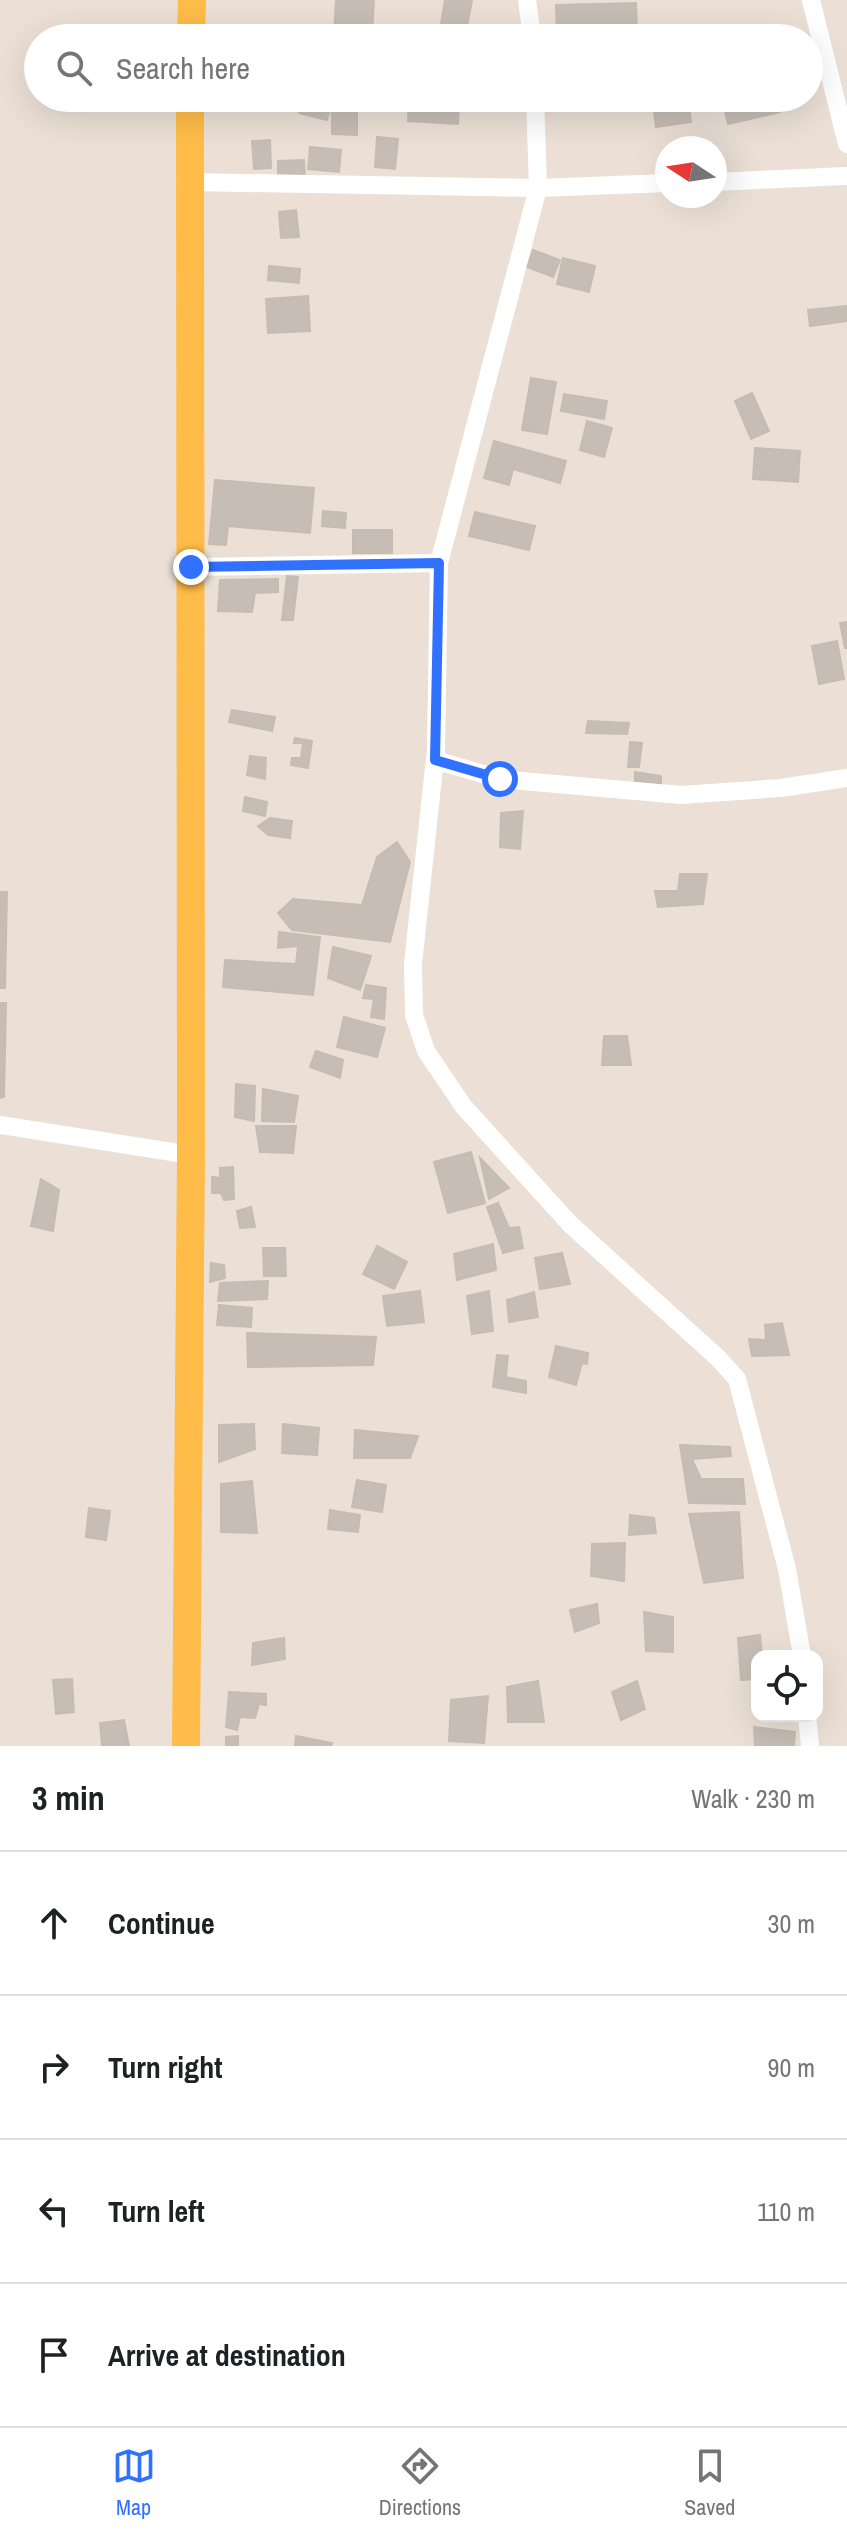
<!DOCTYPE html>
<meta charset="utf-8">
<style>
body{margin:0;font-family:"Archivo Narrow",sans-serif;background:#f6f6f6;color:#202124}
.controls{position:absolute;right:24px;bottom:24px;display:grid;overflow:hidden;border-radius:16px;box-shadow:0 8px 32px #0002}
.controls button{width:72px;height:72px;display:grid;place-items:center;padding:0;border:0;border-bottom:2px solid #e0e0e0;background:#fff;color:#202124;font:40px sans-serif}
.compass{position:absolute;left:655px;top:136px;width:72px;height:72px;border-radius:50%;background:#fff;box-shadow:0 8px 32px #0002;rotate:282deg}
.stop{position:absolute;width:24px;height:24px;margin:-18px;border:6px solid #3071ff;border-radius:50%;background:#fff}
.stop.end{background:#3071ff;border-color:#fff;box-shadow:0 2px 8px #0008}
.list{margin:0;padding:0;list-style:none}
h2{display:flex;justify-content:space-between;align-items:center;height:104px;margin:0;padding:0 32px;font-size:34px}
h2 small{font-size:26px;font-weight:400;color:#757577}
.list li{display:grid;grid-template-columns:52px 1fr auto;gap:24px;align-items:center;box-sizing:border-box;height:144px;padding:0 32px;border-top:2px solid #e0e0e0}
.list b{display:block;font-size:30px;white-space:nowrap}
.list em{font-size:26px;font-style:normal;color:#757577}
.icon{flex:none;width:44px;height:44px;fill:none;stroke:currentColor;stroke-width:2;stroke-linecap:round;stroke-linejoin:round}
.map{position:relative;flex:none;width:847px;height:1746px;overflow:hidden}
.search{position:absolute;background:#fff;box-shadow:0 8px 32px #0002;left:24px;right:24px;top:24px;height:88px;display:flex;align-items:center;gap:20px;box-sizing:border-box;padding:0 28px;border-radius:44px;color:#757577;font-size:30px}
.sheet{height:680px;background:#fff}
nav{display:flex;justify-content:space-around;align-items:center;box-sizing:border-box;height:112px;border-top:2px solid #e0e0e0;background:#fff;font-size:22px;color:#757577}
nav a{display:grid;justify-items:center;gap:4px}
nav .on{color:#3071ff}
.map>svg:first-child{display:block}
.building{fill:#c6bdb6;stroke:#c7bcb0;stroke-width:2}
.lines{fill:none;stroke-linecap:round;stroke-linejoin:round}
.street{stroke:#fff;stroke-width:18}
.primary{stroke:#ffbc48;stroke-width:28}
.route{stroke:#3071ff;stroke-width:10}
</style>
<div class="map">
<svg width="847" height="1746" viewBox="0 0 847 1746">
<rect width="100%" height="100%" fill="#ece0d6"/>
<!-- building -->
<g class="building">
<path d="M336,0h38l-2,34 -38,-2z"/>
<path d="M445,0h27l-7,38 -26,-2z"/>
<path d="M636,3l1,29 -80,2 -1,-29z"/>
<path d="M302,98h31l-6,22 -28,-7z"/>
<path d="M674,98h14l3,24 -35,5 -3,-24z"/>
<path d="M722,98h55l3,14 -52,12z"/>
<path d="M409,101l50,3 -1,20 -50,-3z"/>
<path d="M332,110l25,1v24l-25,-1z"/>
<path d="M377,137l21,2 -3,30 -20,-2z"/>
<path d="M270,140l1,28 -17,1 -2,-28z"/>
<path d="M310,147l31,3 -2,22 -31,-3z"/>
<path d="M304,160l1,18h-27v-17z"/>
<path d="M296,210l3,27 -18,1 -2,-26z"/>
<path d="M533,250l27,10 -7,17 -26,-10z"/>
<path d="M563,258l32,8 -6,26 -32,-8z"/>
<path d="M269,266l31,3 -1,14 -31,-3z"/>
<path d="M308,296l2,35 -42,2 -2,-34z"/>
<path d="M847,306v15l-37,5 -2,-16z"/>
<path d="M531,378l25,4 -9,52 -25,-4z"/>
<path d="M752,393l17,38 -18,8 -16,-38z"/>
<path d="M564,394l43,7 -3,18 -43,-8z"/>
<path d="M587,421l25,7 -8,29 -24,-7z"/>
<path d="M494,441l72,20 -6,22 -47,-14 -4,16 -25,-7z"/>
<path d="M755,448l45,3 -2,31 -45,-3z"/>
<path d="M215,480l99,8 -4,45 -82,-7 -2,19 -17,-1z"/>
<path d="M323,511l23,2 -1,15 -23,-2z"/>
<path d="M475,512l60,14 -6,24 -60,-14z"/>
<rect x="353" y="530" width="39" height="23"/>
<path d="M287,576l11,1 -5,43h-11z"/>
<path d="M278,579v13l-23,1 -3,19 -34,-1 2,-31z"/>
<path d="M847,622v26h-2l-5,-25z"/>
<path d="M837,641l7,38 -25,5 -7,-38z"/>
<path d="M232,710l43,7 -3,14 -43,-9z"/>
<path d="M588,721l41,2 -2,11 -41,-1z"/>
<path d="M295,738l17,3 -4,27 -17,-3 1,-7h9l2,-15h-9z"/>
<path d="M630,742l12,1 -3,24h-11z"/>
<path d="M250,756l16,2 -1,21 -18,-4z"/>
<path d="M635,772l26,4v10l-26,1z"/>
<path d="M245,797l22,5 -2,14 -22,-5z"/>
<path d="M523,811l-3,38 -20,-2 1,-34z"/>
<path d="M270,818l22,3 -2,17 -22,-3 -10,-9z"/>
<path d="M397,842l13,20 -20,80 -98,-12 -14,-17 15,-14 69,6 15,-48z"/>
<path d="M680,874h27l-4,30 -45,3 -3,-16h23z"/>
<path d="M0,892h7l-2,96h-5z"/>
<path d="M279,932l41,5 -7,58 -90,-8 2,-27 71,4 2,-18 -20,2z"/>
<path d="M333,947l38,9 -11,34 -32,-12z"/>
<path d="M366,985l20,3 -2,31 -13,-2 3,-18 -11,-1z"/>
<path d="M0,1003h6l-2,94 -4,1z"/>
<path d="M344,1017l41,11 -8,29 -40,-10z"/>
<path d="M604,1036h23l4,29h-29z"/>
<path d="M316,1051l27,9 -3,18 -30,-11z"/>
<path d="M236,1084l19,2 -1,35 -19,-4z"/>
<path d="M263,1089l35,7 -4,26 -32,-1z"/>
<path d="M256,1126h40l-3,27 -33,-1z"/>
<path d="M471,1152l14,51 -37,10 -14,-51z"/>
<path d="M480,1158l29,30 -20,11z"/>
<path d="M233,1167l1,32 -10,1 -3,-7h-9v-16l8,1v-10z"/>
<path d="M41,1179l18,11 -6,41 -22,-5z"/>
<path d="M498,1203l11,25 10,-1 4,21 -20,5 -16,-46z"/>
<path d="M251,1207l4,20 -15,1 -3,-17z"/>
<path d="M493,1244l3,26 -39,10 -3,-26z"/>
<path d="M377,1246l30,16 -13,27 -31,-15z"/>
<path d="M263,1248h22l1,28h-22z"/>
<path d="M562,1253l8,31 -30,5 -5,-31z"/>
<path d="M211,1263l13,2 1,13 -15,4z"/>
<path d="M268,1281l-1,18 -49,2 2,-18z"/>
<path d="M420,1291l4,31 -37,4 -4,-30z"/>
<path d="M489,1291l4,40 -21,3 -5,-38z"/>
<path d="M534,1292l4,25 -29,5 -2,-22z"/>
<path d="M219,1305l33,3 -1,19 -34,-2z"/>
<path d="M782,1323l7,32 -37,1 -3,-17 17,1 -1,-15z"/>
<path d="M247,1333l129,4 -3,28 -125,2z"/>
<path d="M556,1346l32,7 -1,11 -5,-1 -6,22 -27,-8z"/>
<path d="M497,1355l11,1 -2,21 20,4v12l-33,-6z"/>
<path d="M254,1424l1,25 -36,13v-37z"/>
<path d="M283,1424l36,4 -2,27 -35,-2z"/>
<path d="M355,1430l63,6 -8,22h-56z"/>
<path d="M680,1445l50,2 1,9 -39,3 9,20h42l2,25 -56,-1z"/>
<path d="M357,1480l29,5 -4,27 -30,-5z"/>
<path d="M252,1481l5,52 -36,-1v-48z"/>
<path d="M89,1508l21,3 -4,29 -20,-3z"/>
<path d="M330,1510l30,5 -2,17 -30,-3z"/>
<path d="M739,1512l4,66 -39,5 -15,-69z"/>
<path d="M630,1515l24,3 2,15 -27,2z"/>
<path d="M625,1543l-1,38 -33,-5 1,-32z"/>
<path d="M597,1604l2,19 -24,9 -5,-22z"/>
<path d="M644,1612l29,5v35l-27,-1z"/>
<path d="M760,1635l2,21h-5v23l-16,1 -3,-42z"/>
<path d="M284,1638l1,21 -33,6 1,-22z"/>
<path d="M72,1679l2,33 -18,2 -3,-34z"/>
<path d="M538,1681l6,41h-36l-1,-35z"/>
<path d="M637,1681l8,28 -24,11 -9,-28z"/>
<path d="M229,1692l37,2v11l-7,-1 -4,14 -15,-1 -3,13 -11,-3z"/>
<path d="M488,1696l-4,47 -35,-2 2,-41z"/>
<path d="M124,1720l5,26h-27l-2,-23z"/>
<path d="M754,1727l41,5 -1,14h-39z"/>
<path d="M238,1736v10h-12v-9z"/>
<path d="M296,1736l36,7 -1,3h-36z"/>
</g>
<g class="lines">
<!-- street -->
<g class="street">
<path d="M527,0l5,38"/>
<path d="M811,0l36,144"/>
<path d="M535,98l3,90 -99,375 -3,186 -23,215 1,51 12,36 38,56 106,117 148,134 19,21 50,190 15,87"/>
<path d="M189,182l349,6 129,-5"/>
<path d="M715,182l132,-6"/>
<path d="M191,567l248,-4"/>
<path d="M435,760l65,19 181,16 100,-7 66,-10"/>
<path d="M0,1125l191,30"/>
<path d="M807,1716l3,30"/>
</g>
<!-- primary -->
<g class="primary">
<path d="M191,38l1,-38"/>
<path d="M186,1746l5,-591 -1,-1057"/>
</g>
</g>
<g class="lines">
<!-- route -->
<path class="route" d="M191,567l248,-4 -4,197 65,19"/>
</g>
</svg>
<div class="controls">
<button><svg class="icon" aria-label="locate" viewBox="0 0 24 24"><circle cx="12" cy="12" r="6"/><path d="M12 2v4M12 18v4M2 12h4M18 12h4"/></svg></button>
</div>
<svg class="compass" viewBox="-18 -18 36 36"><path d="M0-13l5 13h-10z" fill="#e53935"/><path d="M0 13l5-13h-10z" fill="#757577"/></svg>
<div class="stop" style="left:500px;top:779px"></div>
<div class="stop end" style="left:191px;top:567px"></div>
<div class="search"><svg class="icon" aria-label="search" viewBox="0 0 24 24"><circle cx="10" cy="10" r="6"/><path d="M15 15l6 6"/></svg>Search here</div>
</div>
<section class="sheet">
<h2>3 min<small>Walk · 230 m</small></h2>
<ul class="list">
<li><svg class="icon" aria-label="ahead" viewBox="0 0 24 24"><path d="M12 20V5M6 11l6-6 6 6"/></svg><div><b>Continue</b></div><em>30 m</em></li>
<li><svg class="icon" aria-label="right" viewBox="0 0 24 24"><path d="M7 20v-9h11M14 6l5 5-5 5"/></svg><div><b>Turn right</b></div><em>90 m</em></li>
<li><svg class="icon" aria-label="left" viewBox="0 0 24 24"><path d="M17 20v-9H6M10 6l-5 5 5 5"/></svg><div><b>Turn left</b></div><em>110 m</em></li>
<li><svg class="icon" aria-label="arrive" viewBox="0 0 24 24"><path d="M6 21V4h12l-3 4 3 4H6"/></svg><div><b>Arrive at destination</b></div></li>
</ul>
</section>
<nav>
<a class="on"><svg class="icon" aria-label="map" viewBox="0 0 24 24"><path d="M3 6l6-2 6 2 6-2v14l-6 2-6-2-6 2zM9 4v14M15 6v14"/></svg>Map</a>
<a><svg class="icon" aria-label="directions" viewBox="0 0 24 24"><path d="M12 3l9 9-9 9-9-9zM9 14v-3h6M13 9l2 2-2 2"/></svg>Directions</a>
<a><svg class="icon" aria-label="saved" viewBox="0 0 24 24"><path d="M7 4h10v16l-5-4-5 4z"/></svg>Saved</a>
</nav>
